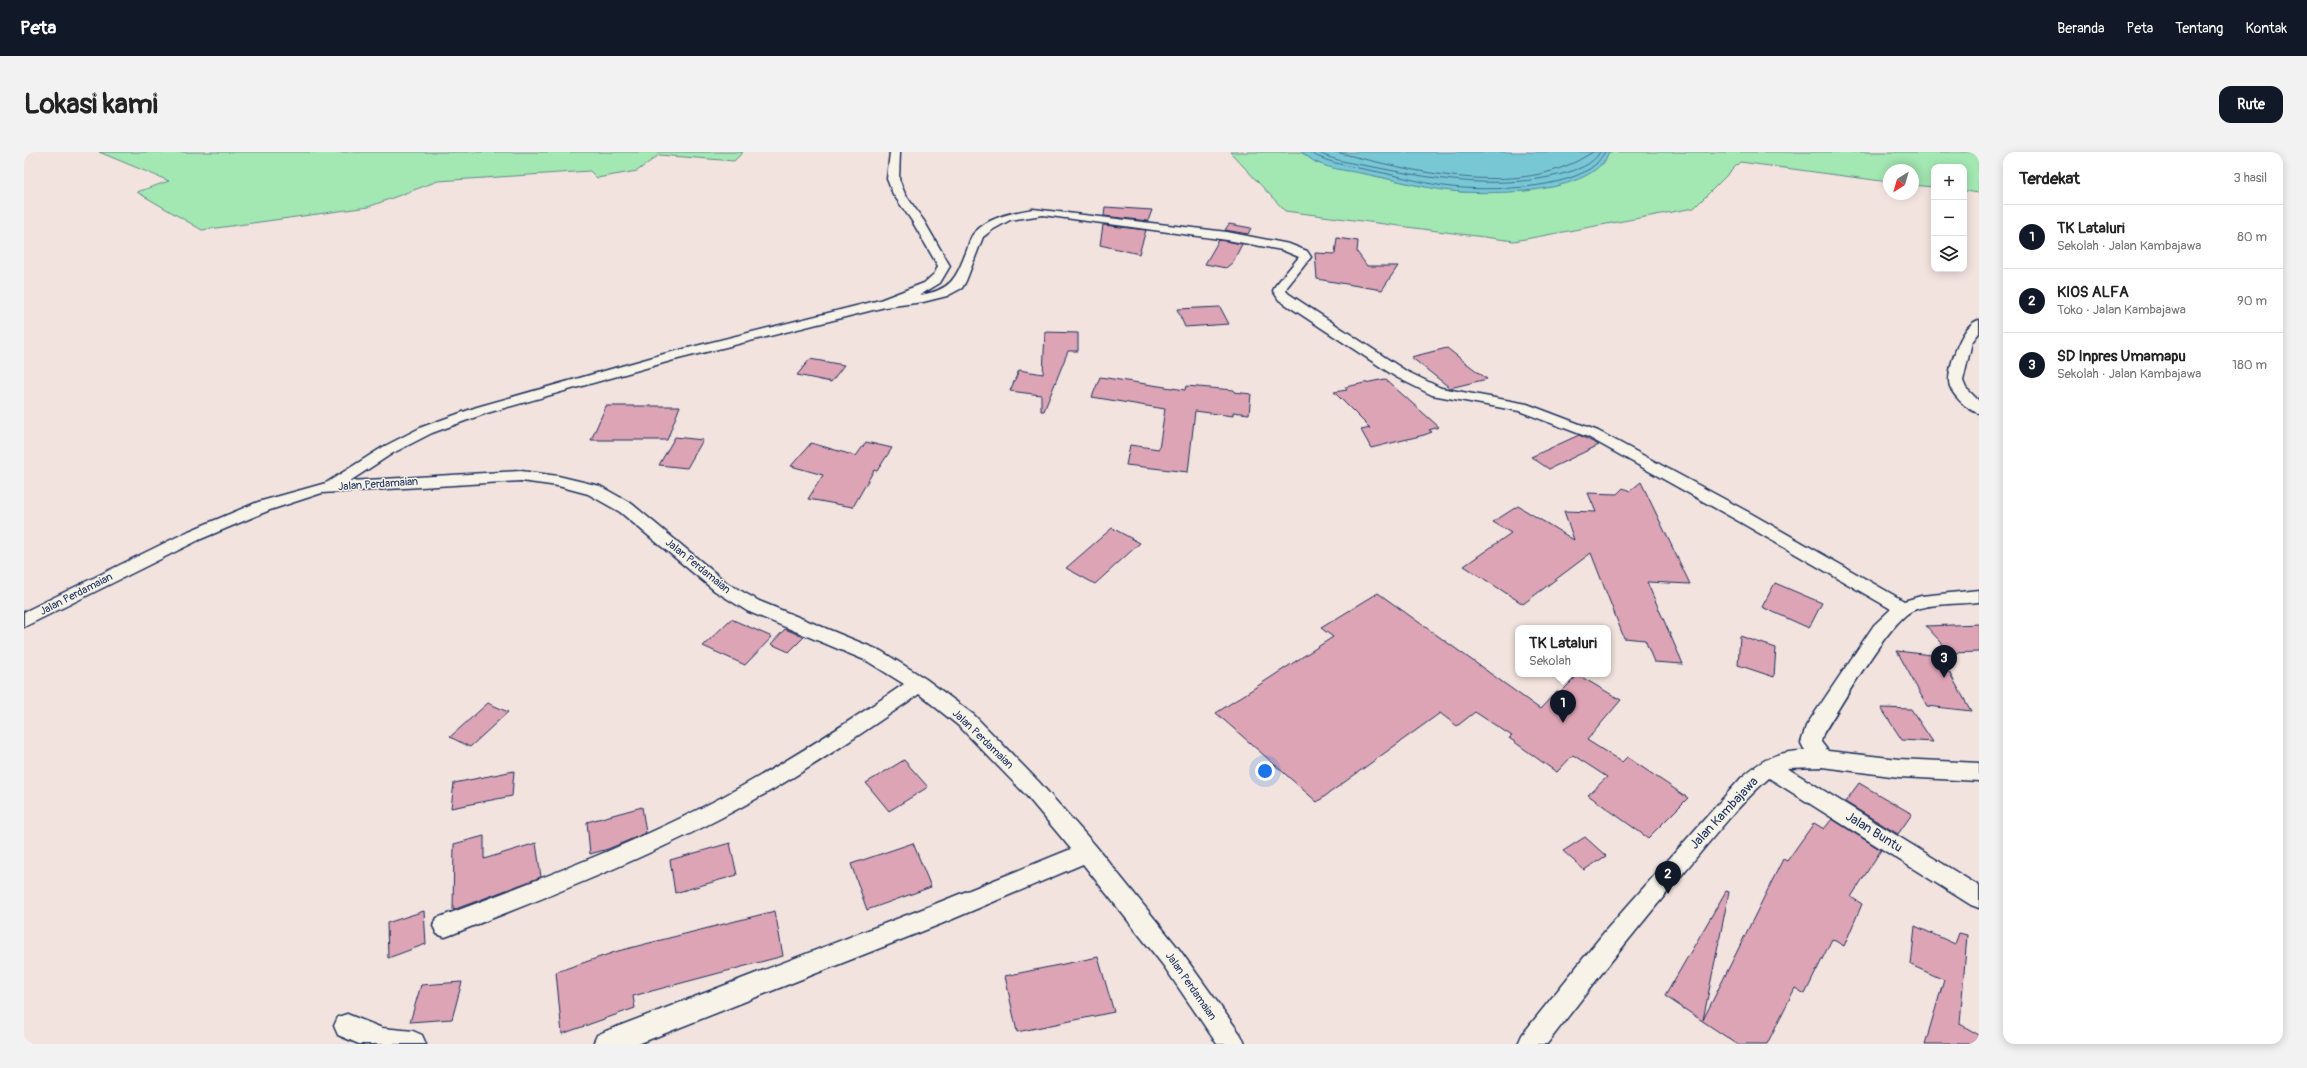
<!DOCTYPE html>
<html lang="id">
<meta charset="utf-8">
<style>
body{margin:0;font-family:Pangolin,sans-serif;background:#f2f2f2;color:#222}
.controls{position:absolute;right:12px;top:12px;display:grid;overflow:hidden;border-radius:8px;box-shadow:0 2px 10px #0003}
.controls button{width:36px;height:36px;display:grid;place-items:center;padding:0;border:0;border-bottom:1px solid #e0e0e0;background:#fff;color:#222;font:20px sans-serif}
.compass{position:absolute;left:1859px;top:12px;width:36px;height:36px;border-radius:50%;background:#fff;box-shadow:0 2px 10px #0003;rotate:217deg}
.you{position:absolute;left:1241px;top:619px;width:14px;height:14px;margin:-10px;border:3px solid #fff;border-radius:50%;background:#1a73e8;box-shadow:0 0 0 6px #1a73e833}
.badge{display:grid;place-items:center;width:26px;height:26px;border-radius:50%;background:#111827;color:#fff;font-size:13px;font-weight:700}
.pin{position:absolute;translate:-50% -33px;filter:drop-shadow(0 1px 2px #0008)}
.pin::after{content:'';position:absolute;top:21px;width:14px;height:12px;background:inherit;clip-path:polygon(0 0,100% 0,50% 100%)}
.popup{position:absolute;left:1491px;top:473px;width:96px;height:52px;box-sizing:border-box;display:grid;place-content:center;border-radius:8px;background:#fff;filter:drop-shadow(0 1px 3px #0005);font-size:13px;white-space:nowrap;color:#767676}
.popup b{font-size:15px;color:#222}
.popup::after{content:'';position:absolute;left:50%;top:100%;margin-left:-8px;border:8px solid transparent;border-top-color:#fff}
.list{margin:0;padding:0;list-style:none}
h2{display:flex;justify-content:space-between;align-items:center;height:52px;margin:0;padding:0 16px;font-size:17px}
h2 small{font-size:13px;font-weight:400;color:#767676}
.list li{display:grid;grid-template-columns:26px 1fr auto;gap:12px;align-items:center;box-sizing:border-box;height:64px;padding:0 16px;border-top:1px solid #e0e0e0}
.list b{display:block;font-size:15px;white-space:nowrap}
.list p{margin:0;font-size:13px;white-space:nowrap;color:#767676}
.list em{font-size:13px;font-style:normal;color:#767676}
.icon{flex:none;width:22px;height:22px;fill:none;stroke:currentColor;stroke-width:2;stroke-linecap:round;stroke-linejoin:round}
.map{position:relative;flex:none;width:1955px;height:892px;overflow:hidden;border-radius:12px}
header{display:flex;align-items:center;gap:24px;box-sizing:border-box;height:56px;padding:0 20px;background:#111827;color:#fff}
header strong{font-size:19px}
nav{display:flex;gap:22px;margin-inline-start:auto;font-size:14px}
.intro{display:flex;align-items:center;justify-content:space-between;box-sizing:border-box;height:96px;padding:0 24px}
h1{margin:0;font-size:28px}
.button{padding:10px 18px;border-radius:12px;background:#111827;color:#fff;font-size:14px;font-weight:700}
main{display:flex;gap:24px;padding:0 24px}
aside{flex:1;background:#fff;border-radius:12px;box-shadow:0 2px 10px #0003}
.map>svg:first-child{display:block}
.green{fill:#a3e7b2;stroke:#5f8b88}
.water{fill:#78c7d5;stroke:#538aa5}
.lines{fill:none;stroke-linecap:round;stroke-linejoin:round}
.shore{stroke:#406c8e;stroke-width:1}
.building{fill:#dda4b5;stroke:#1b2f5e}
.minor-casing{stroke:#1b2f5e;stroke-width:3}
.minor{fill:#f7f3e8;fill-rule:evenodd}
.labels{text-anchor:middle;dominant-baseline:central;stroke-width:3;stroke-linejoin:round;paint-order:stroke}
.street-label{font-size:11px;fill:#1b2f5e;stroke:#f7f3e8}
.near-street-label{font-size:13px;fill:#1b2f5e;stroke:#f7f3e8}
</style>
<header>
<strong>Peta</strong>
<nav><a>Beranda</a><a>Peta</a><a>Tentang</a><a>Kontak</a></nav>
</header>
<div class="intro"><h1>Lokasi kami</h1><a class="button">Rute</a></div>
<main>
<div class="map">
<svg width="1955" height="892" viewBox="0 0 1955 892">
<rect width="100%" height="100%" fill="#f2e3de"/>
<filter id="ink" filterUnits="userSpaceOnUse"><feTurbulence type="fractalNoise" baseFrequency=".025" numOctaves="2"/><feDisplacementMap in="SourceGraphic" scale="8" xChannelSelector="R" yChannelSelector="G"/><feConvolveMatrix kernelMatrix="1 2 1 2 8 2 1 2 1" color-interpolation-filters="sRGB"/></filter>
<g filter="url(#ink)">
<!-- green -->
<g class="green">
<path d="M75,0h644l-9,9 -75,-6 -22,16 -40,7 -7,-7 -152,10 -70,26 -166,23 -65,-38 32,-11z"/>
<path d="M1206,0h71l16,11 104,23 41,6 61,-1 32,-5 29,-10 21,-14 4,-10h370v41l-15,-2v-24h-30v20l-21,-2v-15h-24v12l-149,-20 -46,46 -180,33 -229,-30z"/>
</g>
<!-- water -->
<path class="water" d="M1277,0h308c-16,42 -109,42 -147,40 -31,-2 -62,-11 -92,-17 -17,-4 -39,-5 -54,-13 -5,-2 -10,-7 -15,-10z"/>
<g class="lines">
<!-- shore -->
<g class="shore">
<path d="M1285,0c22,13 46,15 70,20 24,5 47,12 72,15 37,4 116,3 145,-23 3,-3 6,-8 9,-12"/>
<path d="M1293,0c19,10 41,12 62,16 60,12 122,22 183,6 14,-4 30,-8 38,-22"/>
<path d="M1312,0c68,17 162,42 230,14 9,-3 18,-9 27,-14"/>
</g>
</g>
<!-- building -->
<g class="building">
<path d="M1081,55l47,3 -4,11 -44,-5z"/>
<path d="M1205,72l22,4 -3,6 -23,-4z"/>
<path d="M1079,73l43,5 -7,24 -39,-9z"/>
<path d="M1313,86l21,3 -1,11 10,14h31l-16,24 -65,-11 -2,-26 20,1z"/>
<path d="M1195,88l23,4 -9,18 -7,6 -21,-4z"/>
<path d="M1196,155l9,17 -44,3 -8,-18z"/>
<path d="M1021,180l33,1v18h-10l-24,60h-3v-16l-31,-4 9,-21 24,4z"/>
<path d="M1423,196l10,8 30,23 -37,9 -39,-31z"/>
<path d="M786,207l34,6 -13,17 -34,-7z"/>
<path d="M1076,225l85,13 1,-4 48,4v2l17,2 -2,20 -16,-2v4l-38,-5 -7,61 -62,-7 4,-20 29,4 6,-40 -73,-12z"/>
<path d="M1361,227l54,48 -10,3 3,2 -8,3 -53,13 -10,-18 9,-2 -36,-36 13,-2 -2,-3z"/>
<path d="M582,254h74l-13,34h-76z"/>
<path d="M1555,283l20,10 -50,24 -18,-12z"/>
<path d="M651,285l28,3 -16,28 -28,-3z"/>
<path d="M842,290l26,6 -15,23 -3,-1 -21,37 -45,-8 15,-24 -32,-9 20,-23 45,13z"/>
<path d="M1617,330l49,102 -43,-2 36,82 -29,-2 -9,-22 -21,-2 -33,-85 -68,51 -59,-38 47,-33 -18,-11 25,-16 56,34 -10,-29 32,1 -8,-19 29,1 6,-6 7,3z"/>
<path d="M1088,376l28,15 -45,41 -29,-16z"/>
<path d="M1751,431l47,20 -13,25 -47,-21z"/>
<path d="M1354,441l162,116 17,-18 3,2 18,-18 43,25 -34,40 35,22 5,-5 61,41 -40,40 -60,-43 19,-18 -34,-22 -16,17 -5,-3 -43,-31 3,-2 -37,-24 -18,14 -17,-13 -123,89 -101,-89 117,-76 -12,-9z"/>
<path d="M707,467l41,18 -27,28 -42,-19z"/>
<path d="M1955,472v28l-28,1 -25,-27z"/>
<path d="M761,477l19,8 -15,15 -18,-8z"/>
<path d="M1716,484l36,12 -2,29 -36,-12z"/>
<path d="M1873,499l43,5 31,55 -44,-5z"/>
<path d="M464,551l20,9 -38,35 -20,-10z"/>
<path d="M1857,556l30,1 22,33 -31,-2z"/>
<path d="M880,608l24,27 -39,24 -23,-28z"/>
<path d="M490,619l-2,25 -61,12 3,-25z"/>
<path d="M1835,631l53,31 -14,20 -53,-32z"/>
<path d="M618,655l4,26 -38,16 -18,5 -3,-32z"/>
<path d="M1808,667l49,31 -30,47 11,7 -18,42 -12,-7 -27,55 -10,-6 -28,56h-30l-72,-48 61,-105 3,1 -26,128 80,-161 4,2 27,-38 10,6z"/>
<path d="M460,684v23l52,-16 5,34 -88,33 1,-66z"/>
<path d="M1561,685l21,19 -22,14 -21,-19z"/>
<path d="M706,691l7,32 -62,18 -5,-33z"/>
<path d="M889,691l18,44 -64,23 -16,-46z"/>
<path d="M400,759l2,33 -38,14 -1,-35z"/>
<path d="M751,759l8,45 -150,40 2,12 -73,26 -6,-62 62,-21z"/>
<path d="M1891,774l40,18 4,-11 8,2 -7,89 19,11v9h-54l19,-64 -33,-15z"/>
<path d="M1074,805l16,55 -97,20 -12,-56z"/>
<path d="M438,830l-10,37 -42,3 11,-37z"/>
</g>
<g class="lines">
<defs>
<g id="minor">
<path d="M866,0h10l-1,27 6,15 19,27 26,45 -10,17 -20,12c32,-5 36,-17 47,-45 2,-6 3,-13 7,-17 16,-17 38,-20 59,-24l194,23 62,12 18,7 4,6 -24,30 -1,4 3,3 117,77 35,17 86,16 71,27 154,83 152,87 17,-5 58,-6v12c-18,2 -54,1 -69,10 -24,15 -70,95 -87,122l-2,8 7,9 71,8 80,4v18l-80,-4 -77,-10 -35,1 192,118v22l-8,-3 -202,-127c-31,27 -57,61 -84,93 -47,56 -93,114 -138,173h-29l4,-9 84,-105 135,-152c21,-18 35,-27 64,-27l-4,-8 5,-17 68,-101 17,-16 -151,-87 -152,-85 -69,-26 -87,-16 -36,-18 -117,-77 -6,-9 2,-5 24,-29 -17,-7 -55,-10 -184,-25 -33,5 -18,10 -9,7 -17,44 -4,7 -15,8 -24,6 -38,5 -211,53 -187,53 -55,20 -39,20 -43,28 171,-10 37,5 42,10 32,18 95,79 32,18 122,50 45,28 48,36 65,67 56,63 84,104 62,86 4,9h-28l-54,-79 -80,-101 -142,60 -303,120h-45l4,-9 9,-4 319,-123 146,-59 -46,-55 -65,-67 -41,-33c-65,45 -130,89 -200,125 -86,45 -176,79 -266,115l-8,3 -8,-3 -4,-8 4,-8c90,-34 182,-68 268,-112 70,-36 135,-78 199,-122l-37,-23 -120,-50 -32,-20 -95,-79 -32,-18 -30,-8 -37,-5 -199,12 -52,17 -69,29 -177,88v-15l165,-81 69,-29 68,-19 57,-36 39,-20 55,-20 187,-53 216,-54 44,-17 11,-10 3,-7 -26,-45 -19,-27 -6,-15z"/>
<path d="M1955,168v13l-7,9 -9,39 3,7 13,13v12c-11,-2 -30,-20 -30,-32 0,-17 13,-57 30,-61z"/>
<path d="M323,862l35,14 31,3 9,4 4,9h-67l-21,-9 -4,-9 4,-9z"/>
</g>
</defs>
<!-- minor casing -->
<use href="#minor" class="minor-casing"/>
<!-- minor -->
<use href="#minor" class="minor"/>
</g>
</g>
<g class="labels">
<!-- street labels -->
<g class="street-label">
<text transform="translate(354 332) rotate(-4)">Jalan Perdamaian</text>
<text transform="translate(674 414) rotate(39)">Jalan Perdamaian</text>
<text transform="translate(52 442) rotate(-27)">Jalan Perdamaian</text>
<text transform="translate(959 587) rotate(44)">Jalan Perdamaian</text>
<text transform="translate(1167 834) rotate(55)">Jalan Perdamaian</text>
</g>
<!-- near-street labels -->
<g class="near-street-label">
<text transform="translate(1700 661) rotate(-47)">Jalan Kambajawa</text>
<text transform="translate(1850 680) rotate(32)">Jalan Buntu</text>
</g>
</g>
</svg>
<div class="controls">
<button>+</button>
<button>−</button>
<button><svg class="icon" aria-label="layers" viewBox="0 0 24 24"><path d="M12 4l9 5-9 5-9-5zM3 14l9 5 9-5"/></svg></button>
</div>
<svg class="compass" viewBox="-18 -18 36 36"><path d="M0-13l5 13h-10z" fill="#e53935"/><path d="M0 13l5-13h-10z" fill="#767676"/></svg>
<div class="you"></div>
<div class="pin badge" style="left:1539px;top:571px">1</div>
<div class="popup"><b>TK Lataluri</b>Sekolah</div>
<div class="pin badge" style="left:1644px;top:742px">2</div>
<div class="pin badge" style="left:1920px;top:526px">3</div>
</div>
<aside>
<h2>Terdekat<small>3 hasil</small></h2>
<ul class="list">
<li><span class="badge">1</span><div><b>TK Lataluri</b><p>Sekolah · Jalan Kambajawa</p></div><em>80 m</em></li>
<li><span class="badge">2</span><div><b>KIOS ALFA</b><p>Toko · Jalan Kambajawa</p></div><em>90 m</em></li>
<li><span class="badge">3</span><div><b>SD Inpres Umamapu</b><p>Sekolah · Jalan Kambajawa</p></div><em>180 m</em></li>
</ul>
</aside>
</main>
